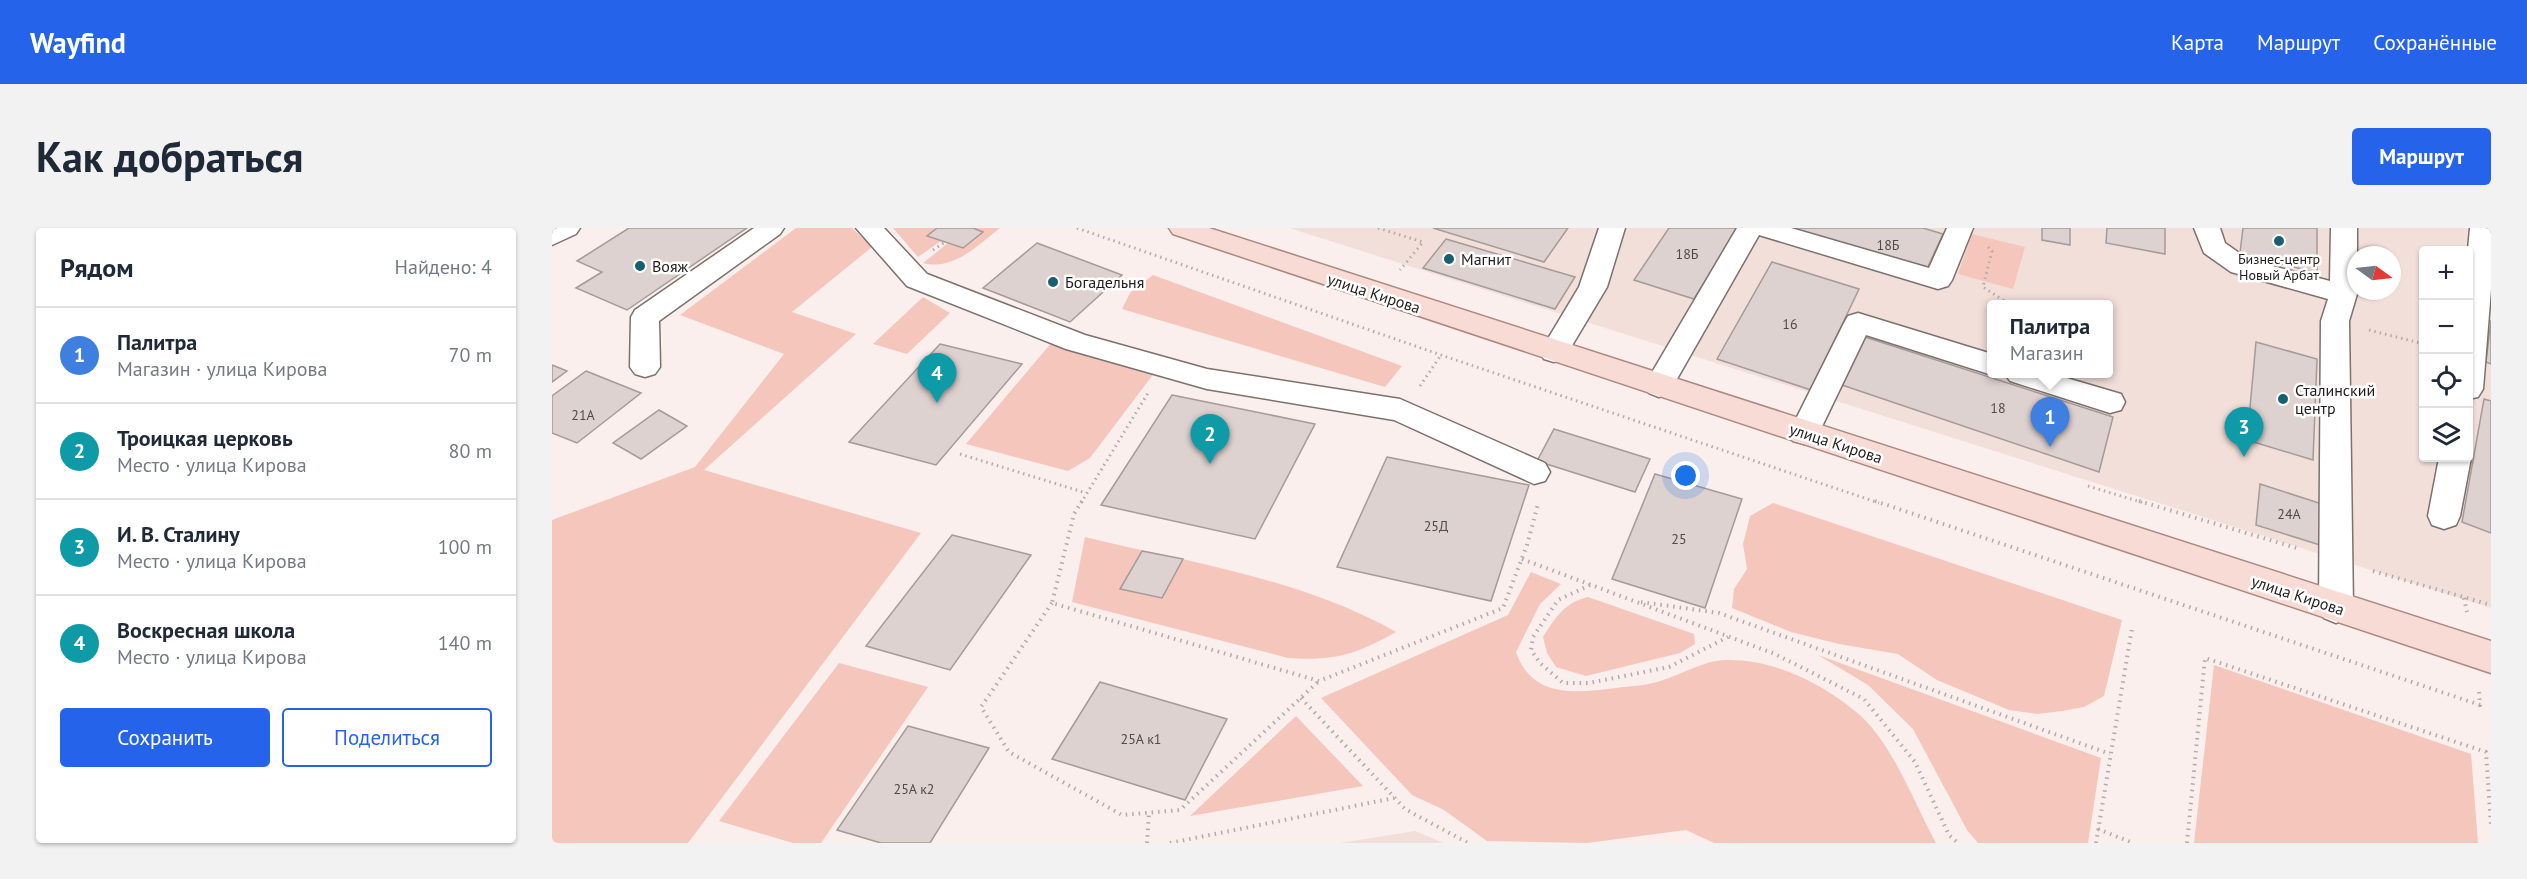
<!DOCTYPE html>
<html lang="ru">
<meta charset="utf-8">
<style>
body{margin:0;font-family:"PT Sans",sans-serif;background:#f2f2f3;color:#1f2937}
.controls{position:absolute;right:18px;top:18px;display:grid;overflow:hidden;border-radius:6px;box-shadow:0 2px 4px #0004}
.controls button{width:54px;height:54px;display:grid;place-items:center;padding:0;border:0;border-bottom:2px solid #e0e1e3;background:#fff;color:#1f2937;font:30px sans-serif}
.compass{position:absolute;left:1795px;top:18px;width:54px;height:54px;border-radius:50%;background:#fff;box-shadow:0 2px 4px #0004;rotate:105deg}
.you{position:absolute;left:1134px;top:248px;width:21px;height:21px;margin:-15px;border:4px solid #fff;border-radius:50%;background:#1a73e8;box-shadow:0 0 0 9px #1a73e833}
.badge{display:grid;place-items:center;width:39px;height:39px;border-radius:50%;background:#2563eb;color:#fff;font-size:20px;font-weight:700}
.pin{position:absolute;translate:-50% -50px;filter:drop-shadow(0 2px 3px #0008)}
.pin::after{content:'';position:absolute;top:32px;width:21px;height:18px;background:inherit;clip-path:polygon(0 0,100% 0,50% 100%)}
.popup{position:absolute;left:1435px;top:72px;width:126px;height:78px;box-sizing:border-box;display:grid;place-content:center;border-radius:6px;background:#fff;filter:drop-shadow(0 2px 4px #0005);font-size:20px;white-space:nowrap;color:#747a83}
.popup b{font-size:22px;color:#1f2937}
.popup::after{content:'';position:absolute;left:50%;top:100%;margin-left:-12px;border:12px solid transparent;border-top-color:#fff}
.list{margin:0;padding:0;list-style:none}
h2{display:flex;justify-content:space-between;align-items:center;height:78px;margin:0;padding:0 24px;font-size:26px}
h2 small{font-size:20px;font-weight:400;color:#747a83}
.list li{display:grid;grid-template-columns:39px 1fr auto;gap:18px;align-items:center;box-sizing:border-box;height:96px;padding:0 24px;border-top:2px solid #e0e1e3}
.list b{display:block;font-size:22px;white-space:nowrap}
.list p{margin:0;font-size:20px;white-space:nowrap;color:#747a83}
.list em{font-size:20px;font-style:normal;color:#747a83}
.actions{display:flex;gap:12px;padding:18px 24px}
.actions a{flex:1;padding:14px 0;border:2px solid #2563eb;border-radius:6px;text-align:center;font-size:21px;color:#2563eb}
.actions .main{background:#2563eb;color:#fff}
.icon{flex:none;width:33px;height:33px;fill:none;stroke:currentColor;stroke-width:2;stroke-linecap:round;stroke-linejoin:round}
.map{position:relative;flex:none;width:1939px;height:615px;overflow:hidden;border-radius:6px}
header{display:flex;align-items:center;gap:36px;box-sizing:border-box;height:84px;padding:0 30px;background:#2563eb;color:#fff}
header strong{font-size:28px}
nav{display:flex;gap:33px;margin-inline-start:auto;font-size:21px}
.intro{display:flex;align-items:center;justify-content:space-between;box-sizing:border-box;height:144px;padding:0 36px}
h1{margin:0;font-size:42px}
.button{padding:15px 27px;border-radius:6px;background:#2563eb;color:#fff;font-size:21px;font-weight:700}
main{display:flex;gap:36px;padding:0 36px}
aside{flex:1;background:#fff;border-radius:6px;box-shadow:0 2px 4px #0004}
.map>svg:first-child{display:block}
.built{fill:#f3dfda;fill-rule:evenodd}
.green{fill:#f5c6bb}
.building{fill:#ded2d0;stroke:#a49a97;stroke-width:1.5}
.lines{fill:none;stroke-linecap:round;stroke-linejoin:round}
.minor-casing{stroke:#7b716e;stroke-width:3}
.major-casing{stroke:#aa8981;stroke-width:3}
.path-far1{stroke:#b4aba9;stroke-width:3;stroke-dasharray:1.5 4;stroke-linecap:butt}
.path{stroke:#b4aba9;stroke-width:4;stroke-dasharray:1.5 5;stroke-linecap:butt}
.minor{fill:#fff;fill-rule:evenodd}
.major{fill:#f8dbd4;fill-rule:evenodd}
.poi-dot{fill:#18606f;stroke:#fff;stroke-width:2}
.labels{text-anchor:middle;dominant-baseline:central;stroke-width:5;stroke-linejoin:round;paint-order:stroke}
.number-label{font-size:14px;fill:#504a49}
.far-poi-label{font-size:14px;fill:#211d1c;stroke:#fff}
.poi-label{font-size:16px;fill:#211d1c;stroke:#fff;text-anchor:start}
.street-label{font-size:16px;fill:#211d1c;stroke:#fff}
</style>
<header>
<strong>Wayfind</strong>
<nav><a>Карта</a><a>Маршрут</a><a>Сохранённые</a></nav>
</header>
<div class="intro"><h1>Как добраться</h1><a class="button">Маршрут</a></div>
<main>
<aside>
<h2>Рядом<small>Найдено: 4</small></h2>
<ul class="list">
<li><span class="badge" style="background:#3f7fe0">1</span><div><b>Палитра</b><p>Магазин · улица Кирова</p></div><em>70 m</em></li>
<li><span class="badge" style="background:#0f9aa8">2</span><div><b>Троицкая церковь</b><p>Место · улица Кирова</p></div><em>80 m</em></li>
<li><span class="badge" style="background:#0f9aa8">3</span><div><b>И. В. Сталину</b><p>Место · улица Кирова</p></div><em>100 m</em></li>
<li><span class="badge" style="background:#0f9aa8">4</span><div><b>Воскресная школа</b><p>Место · улица Кирова</p></div><em>140 m</em></li>
</ul>
<div class="actions"><a class="main">Сохранить</a><a>Поделиться</a></div>
</aside>
<div class="map">
<svg width="1939" height="615" viewBox="0 0 1939 615">
<rect width="100%" height="100%" fill="#faefec"/>
<!-- built -->
<g class="built">
<path d="M737,0h1202v380l-155,-49zM1872,22h44v208h-44zM1804,27h36v36h-36zM1440,76h116v70h-116z"/>
<path d="M863,603l29,12h-104z"/>
</g>
<!-- green -->
<g class="green">
<path d="M244,0h56l20,19 -80,65 64,22 -152,136 217,63 -233,310h-136v-323l143,-53 89,-113 -104,-39z"/>
<path d="M341,0h44l-10,8 14,5 -23,16z"/>
<path d="M421,0h27c-23,18 -47,43 -77,35l25,-20 15,5 20,-16z"/>
<path d="M1420,6l53,13 -12,42 -55,-15z"/>
<path d="M601,47l249,91 -17,21 -263,-78 8,-16z"/>
<path d="M371,69l27,16 -43,41 -34,-10z"/>
<path d="M500,114l106,26 -68,90 -22,13 -102,-27z"/>
<path d="M1221,275l349,117 -18,76 -20,11 -22,4 -25,3 -28,-4 -72,-30 -39,-26 -59,-10 -48,-12 -59,-24 2,-19 13,-20 -4,-25 7,-28z"/>
<path d="M533,309c103,25 218,42 311,95 -41,23 -62,29 -108,26l-216,-56z"/>
<path d="M979,344l30,12 -21,20 -24,48c16,47 60,41 100,36 13,-2 28,-2 41,-6 22,-6 47,-22 69,-22 47,-1 93,22 129,51 36,28 59,92 81,132h-222l-28,-13 -99,13 -100,-2 -43,-31 -32,-15 -91,-97 187,-83z"/>
<path d="M1036,369l106,37 1,10 -15,9 -94,23 -30,-9 -9,-14 -4,-16c12,-19 22,-35 45,-40z"/>
<path d="M1266,427l283,103 -13,85h-110l-11,-13 -54,-101 -45,-44z"/>
<path d="M287,435l89,24 -107,156h-28l-74,-22z"/>
<path d="M1662,437l257,89 7,89h-284z"/>
<path d="M744,488l67,70 -173,30z"/>
</g>
<!-- building -->
<g class="building">
<path d="M77,0h118l-120,82 -51,-22 26,-16 -25,-11z"/>
<path d="M385,0h36l10,4 -20,16 -36,-12z"/>
<path d="M881,0h135l-24,34z"/>
<path d="M1117,0h69l-44,71 -60,-19z"/>
<path d="M1230,0h141l20,6 -17,37z"/>
<path d="M1490,0h28v17l-28,-5z"/>
<path d="M1555,0h58v26l-59,-11z"/>
<path d="M1691,0h74v45l-77,-20z"/>
<path d="M894,11l129,38 -20,32 -132,-41z"/>
<path d="M485,15l85,32 -52,47 -87,-34z"/>
<path d="M1220,34l87,27 -48,101 -94,-31z"/>
<path d="M1939,92v44l-5,-2z"/>
<path d="M1313,109l248,80 -14,55 -257,-87z"/>
<path d="M1704,114l61,17 -4,101 -66,-20z"/>
<path d="M388,116l82,20 -86,101 -87,-23z"/>
<path d="M0,137l15,6 -15,11z"/>
<path d="M34,143l55,22 -64,50 -25,-10v-37z"/>
<path d="M620,167l143,29 -60,115 -154,-34z"/>
<path d="M1932,171l7,2v132l-29,-11z"/>
<path d="M107,182l28,16 -46,33 -28,-16z"/>
<path d="M1002,201l96,30 -15,33 -98,-31z"/>
<path d="M835,229l142,28 -38,116 -154,-34z"/>
<path d="M1103,246l87,25 -37,109 -93,-29z"/>
<path d="M1708,256l62,20 -2,41 -64,-20z"/>
<path d="M400,307l79,20 -81,115 -84,-24z"/>
<path d="M590,323l41,8 -21,39 -42,-9z"/>
<path d="M548,454l127,37 -42,81 -133,-41z"/>
<path d="M356,498l81,22 -59,95h-49l-44,-13z"/>
</g>
<g class="lines">
<defs>
<g id="minor">
<path d="M0,0h28l-4,6 -24,11z"/>
<path d="M202,0h30l-4,6 -121,87 1,46 -5,7 -10,3 -10,-3 -5,-7 1,-50 4,-7z"/>
<path d="M304,0h28l43,46 158,61 122,34 193,30 145,64 5,9 -5,9 -11,3 -140,-64 -187,-31 -141,-40 -159,-63z"/>
<path d="M1047,0h26l-18,59 -43,72 -10,3 -10,-3 -4,-7 39,-65z"/>
<path d="M1185,0h54l138,40 18,-40h26l-21,52 -4,6 -10,3 -179,-54 -90,158 -10,4 -10,-4 -5,-7z"/>
<path d="M1642,0h26l5,15 24,17 81,21 1,-53h26v66l-8,27 4,287 -5,10 -12,5 -12,-5 -5,-10 2,-287 7,-22 -97,-27 -27,-19z"/>
<path d="M1918,0h21v61l-8,100 -5,8 -10,2v-149z"/>
<path d="M1306,85l134,41v20h6l-6,1 -126,-40 -51,106 -11,3 -11,-3 -4,-8 55,-110 4,-7z"/>
<path d="M1453,146h48l68,20 4,8 -4,8 -11,3 -100,-32z"/>
<path d="M1916,226l3,4 -11,58 -4,9 -12,4 -12,-4 -4,-9 11,-58h29z"/>
</g>
<path id="major" d="M617,0h40l1282,413v32l-1318,-439z"/>
</defs>
<!-- minor casing -->
<use href="#minor" class="minor-casing"/>
<!-- major casing -->
<use href="#major" class="major-casing"/>
<!-- path-far1 -->
<g class="path-far1">
<path d="M525,0l364,127 438,148"/>
<path d="M826,0l45,14 -23,28"/>
<path d="M1436,19l4,4 -9,36 26,17"/>
<path d="M381,22l12,-8"/>
<path d="M1817,102l55,14"/>
<path d="M868,158l21,-31"/>
<path d="M408,226l126,39"/>
<path d="M1536,258l56,17"/>
<path d="M529,275l67,-110"/>
</g>
<!-- path -->
<g class="path">
<path d="M530,273l-8,13 -22,89 267,78 184,-73 24,-63 11,-41"/>
<path d="M1323,273l605,204 -1,-14"/>
<path d="M1587,273l161,48"/>
<path d="M970,331l253,95 89,45 51,63 34,73 9,8"/>
<path d="M1821,343l118,34"/>
<path d="M1038,357l-32,15 -25,37 -2,13 9,13 23,20h26l80,-16 59,-30"/>
<path d="M1912,370l3,14"/>
<path d="M1089,374l78,11 391,141"/>
<path d="M500,375l-71,104 28,45 113,63 58,-5 139,-129"/>
<path d="M749,470l104,111 63,34"/>
<path d="M1546,601l35,14"/>
<path d="M595,615l2,-30"/>
<path d="M618,615l224,-45"/>
<path d="M1544,615l36,-215"/>
<path d="M1635,615l18,-185 281,94 5,74"/>
</g>
<!-- minor -->
<use href="#minor" class="minor"/>
<!-- major -->
<use href="#major" class="major"/>
</g>
<!-- markers -->
<g class="poi-dot">
<circle cx="1727" cy="13" r="6"/>
<circle cx="897" cy="31" r="6"/>
<circle cx="88" cy="38" r="6"/>
<circle cx="501" cy="54" r="6"/>
<circle cx="1731" cy="171" r="6"/>
</g>
<g class="labels">
<!-- number labels -->
<g class="number-label">
<text x="1336" y="17">18Б</text>
<text x="1135" y="26">18Б</text>
<text x="1238" y="96">16</text>
<text x="1446" y="180">18</text>
<text x="31" y="187">21А</text>
<text x="1737" y="286">24А</text>
<text x="884" y="298">25Д</text>
<text x="1127" y="311">25</text>
<text x="589" y="511">25А к1</text>
<text x="362" y="561">25А к2</text>
</g>
<!-- far-poi labels -->
<g class="far-poi-label">
<text x="1727" y="31">Бизнес-центр<tspan x="1727" dy="16">Новый Арбат</tspan></text>
</g>
<!-- poi labels -->
<g class="poi-label">
<text x="909" y="31">Магнит</text>
<text x="100" y="38">Вояж</text>
<text x="513" y="54">Богадельня</text>
<text x="1743" y="162">Сталинский<tspan x="1743" dy="18">центр</tspan></text>
</g>
<!-- street labels -->
<g class="street-label">
<text transform="translate(822 65) rotate(18)">улица Кирова</text>
<text transform="translate(1284 215) rotate(18)">улица Кирова</text>
<text transform="translate(1746 367) rotate(18)">улица Кирова</text>
</g>
</g>
</svg>
<div class="controls">
<button>+</button>
<button>−</button>
<button><svg class="icon" aria-label="locate" viewBox="0 0 24 24"><circle cx="12" cy="12" r="6"/><path d="M12 2v4M12 18v4M2 12h4M18 12h4"/></svg></button>
<button><svg class="icon" aria-label="layers" viewBox="0 0 24 24"><path d="M12 4l9 5-9 5-9-5zM3 14l9 5 9-5"/></svg></button>
</div>
<svg class="compass" viewBox="-18 -18 36 36"><path d="M0-13l5 13h-10z" fill="#e53935"/><path d="M0 13l5-13h-10z" fill="#747a83"/></svg>
<div class="you"></div>
<div class="pin badge" style="left:1498px;top:219px;background:#3f7fe0">1</div>
<div class="popup"><b>Палитра</b>Магазин</div>
<div class="pin badge" style="left:658px;top:236px;background:#0f9aa8">2</div>
<div class="pin badge" style="left:1692px;top:229px;background:#0f9aa8">3</div>
<div class="pin badge" style="left:385px;top:175px;background:#0f9aa8">4</div>
</div>
</main>
